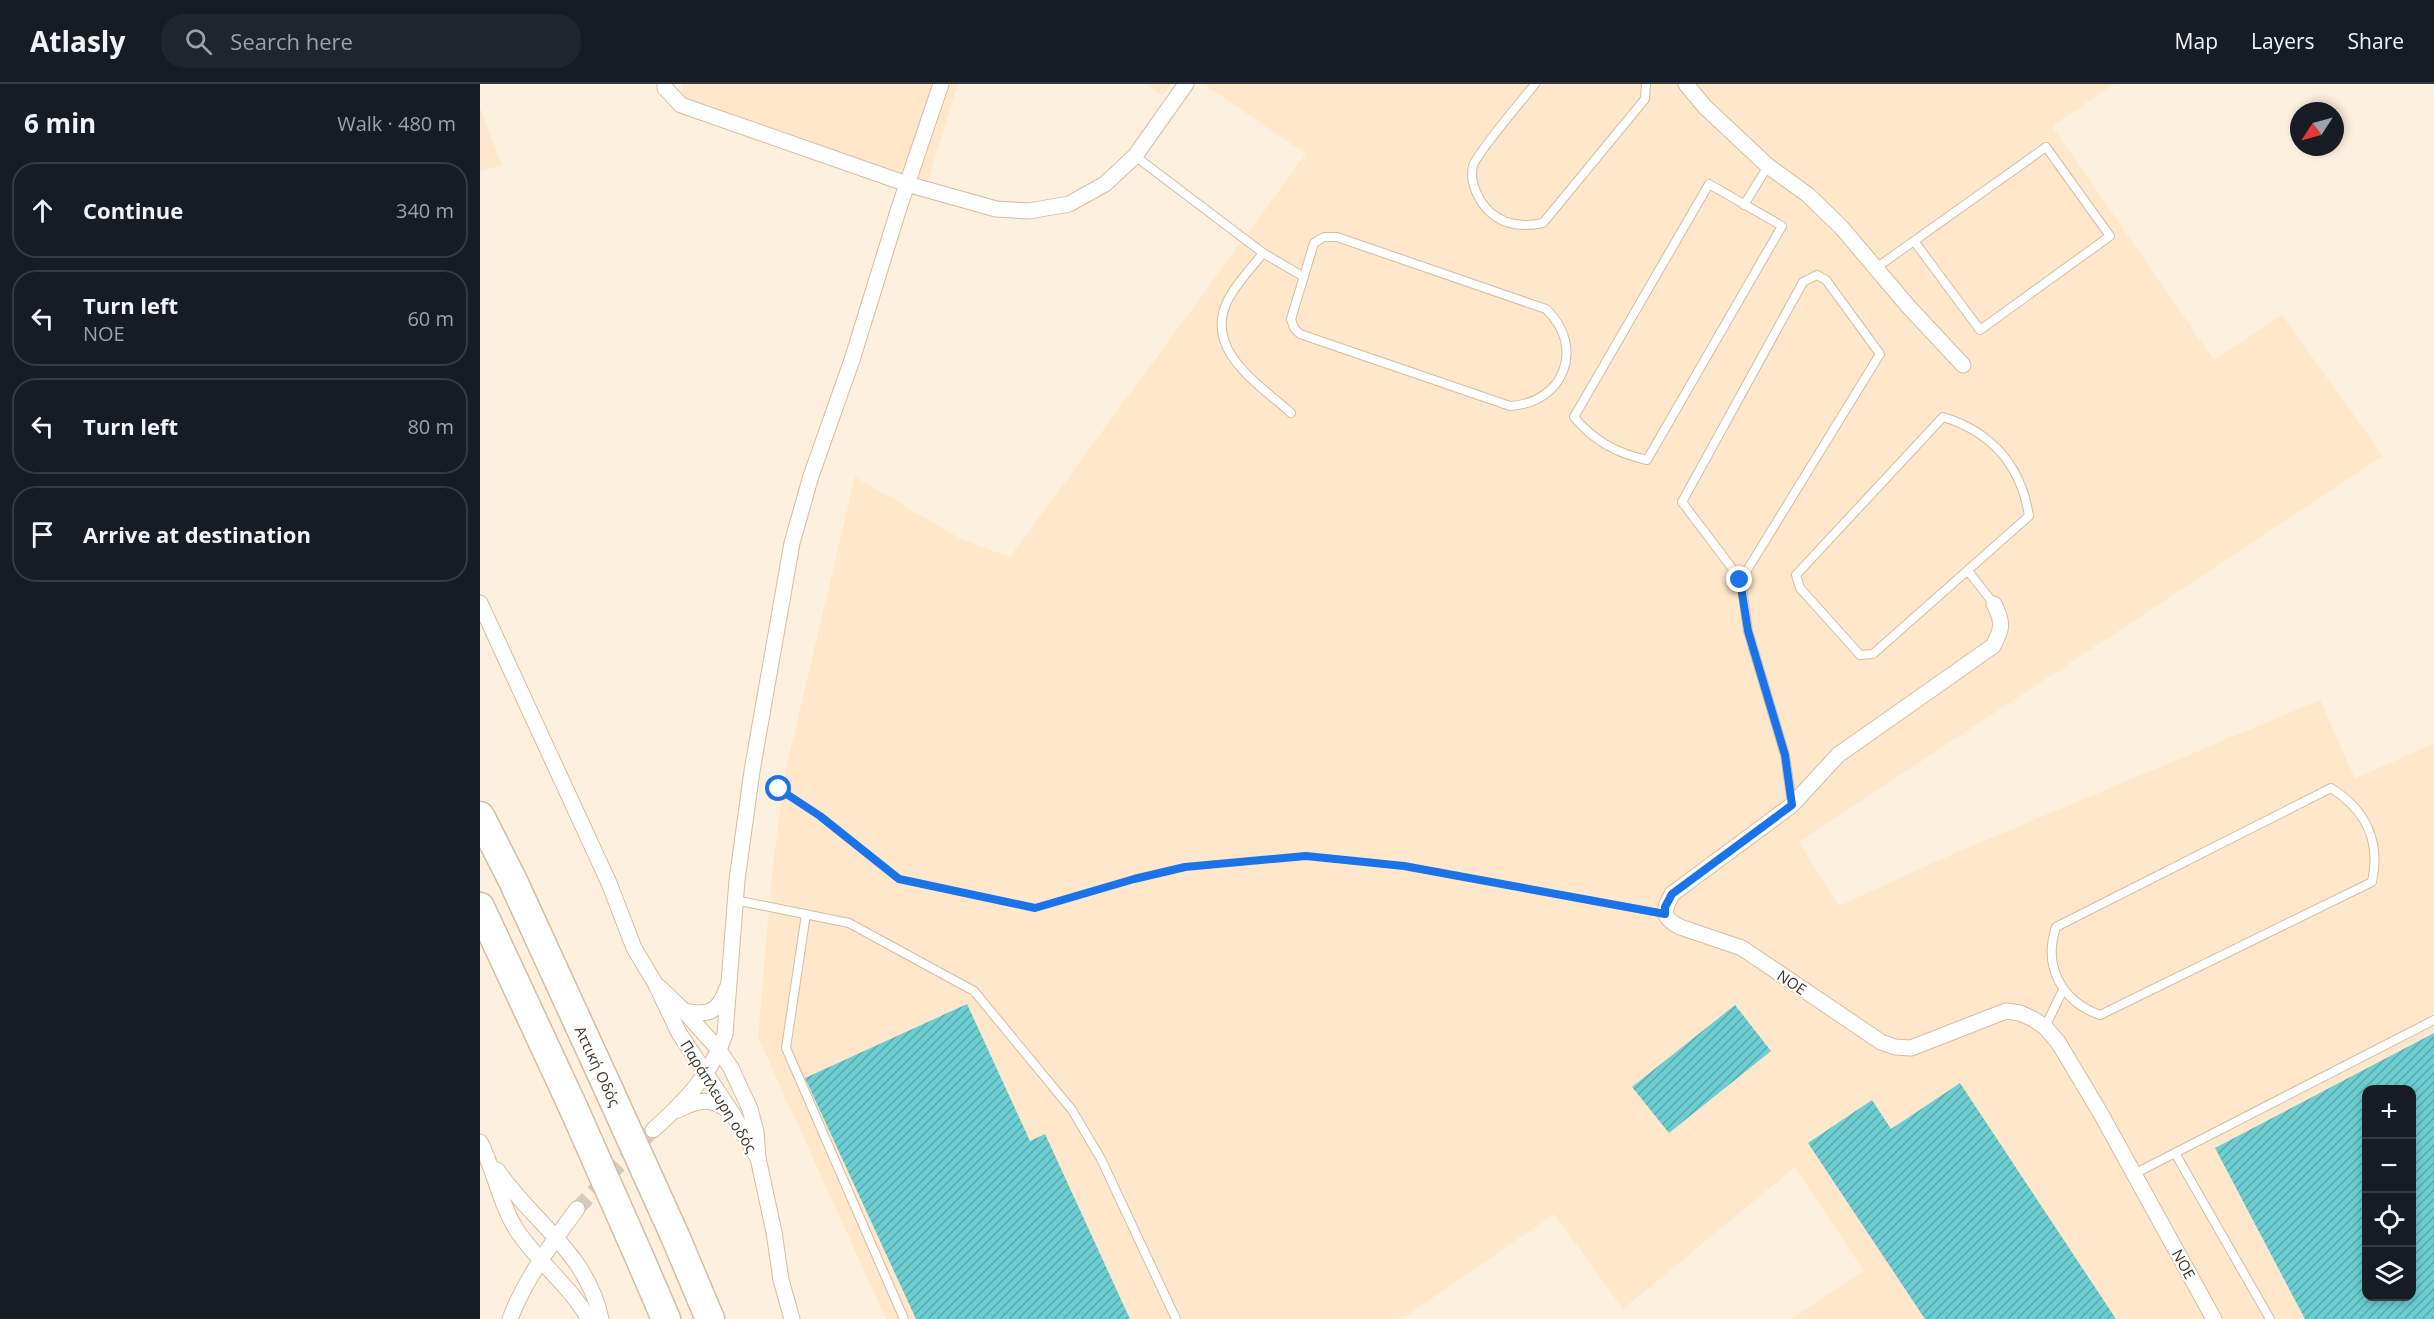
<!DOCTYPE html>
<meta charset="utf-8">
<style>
body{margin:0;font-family:"Open Sans",sans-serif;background:#20242c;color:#f1f3f6}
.controls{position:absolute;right:18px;bottom:18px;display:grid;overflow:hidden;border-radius:12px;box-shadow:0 3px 9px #0003}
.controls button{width:54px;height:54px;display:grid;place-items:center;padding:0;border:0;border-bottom:2px solid #363941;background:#171b24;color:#f1f3f6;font:30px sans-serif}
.compass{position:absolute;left:1810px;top:18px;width:54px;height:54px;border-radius:50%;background:#171b24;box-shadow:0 3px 9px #0003;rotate:234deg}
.stop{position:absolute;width:18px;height:18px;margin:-14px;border:4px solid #1a73e8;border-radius:50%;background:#fff}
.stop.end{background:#1a73e8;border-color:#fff;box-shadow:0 2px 6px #0008}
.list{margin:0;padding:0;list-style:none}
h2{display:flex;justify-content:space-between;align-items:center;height:78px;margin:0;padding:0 24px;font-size:26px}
h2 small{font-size:20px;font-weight:400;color:#9ea1a6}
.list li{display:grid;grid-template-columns:39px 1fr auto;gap:18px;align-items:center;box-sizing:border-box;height:96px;margin:0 12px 12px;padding:0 12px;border:2px solid #363941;border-radius:24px}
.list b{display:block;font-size:22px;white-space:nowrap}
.list p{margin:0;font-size:20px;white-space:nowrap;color:#9ea1a6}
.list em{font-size:20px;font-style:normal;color:#9ea1a6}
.icon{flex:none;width:33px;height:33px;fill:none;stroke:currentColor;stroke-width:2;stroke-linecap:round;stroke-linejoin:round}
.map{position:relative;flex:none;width:1954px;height:1235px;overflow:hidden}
header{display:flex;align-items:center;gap:36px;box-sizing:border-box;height:84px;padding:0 30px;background:#171b24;border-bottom:2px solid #363941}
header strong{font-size:28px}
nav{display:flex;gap:33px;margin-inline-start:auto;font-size:21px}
.search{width:420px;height:54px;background:#20242c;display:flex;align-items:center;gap:15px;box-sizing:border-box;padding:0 21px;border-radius:24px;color:#9ea1a6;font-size:22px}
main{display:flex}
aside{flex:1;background:#171b24}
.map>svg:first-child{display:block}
.built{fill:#fee7ca;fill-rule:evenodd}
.building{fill:url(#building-hatch);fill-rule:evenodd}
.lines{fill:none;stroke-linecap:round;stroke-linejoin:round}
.minor-tunnel{stroke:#d7caba;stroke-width:15;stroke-dasharray:15 8;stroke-linecap:butt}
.service-casing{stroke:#d4bda0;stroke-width:10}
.minor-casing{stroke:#d4bda0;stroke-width:17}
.motorway-casing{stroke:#d4bda0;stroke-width:31}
.path{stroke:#bfb2a3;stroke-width:3;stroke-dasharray:6 3;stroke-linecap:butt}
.service{stroke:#fff;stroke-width:8}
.minor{stroke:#fff;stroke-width:15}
.motorway{stroke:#fff;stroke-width:28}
.motorway-bridge-casing{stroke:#d4bda0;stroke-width:31;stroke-linecap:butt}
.motorway-bridge{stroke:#fff;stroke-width:28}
.route{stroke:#1a73e8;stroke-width:8}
.labels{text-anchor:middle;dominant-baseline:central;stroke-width:4.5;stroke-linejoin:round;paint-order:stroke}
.street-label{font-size:15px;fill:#3d3429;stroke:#fff}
</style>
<header>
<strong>Atlasly</strong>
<div class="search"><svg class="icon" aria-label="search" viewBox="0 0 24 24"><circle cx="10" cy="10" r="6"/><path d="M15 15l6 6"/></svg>Search here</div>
<nav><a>Map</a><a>Layers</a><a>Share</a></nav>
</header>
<main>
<aside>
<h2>6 min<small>Walk · 480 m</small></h2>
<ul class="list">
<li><svg class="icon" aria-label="ahead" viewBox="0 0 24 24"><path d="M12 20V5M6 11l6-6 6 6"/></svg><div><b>Continue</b></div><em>340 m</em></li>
<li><svg class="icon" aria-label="left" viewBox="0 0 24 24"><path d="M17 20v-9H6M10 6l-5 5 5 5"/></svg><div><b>Turn left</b><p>NOE</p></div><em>60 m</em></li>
<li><svg class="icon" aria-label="left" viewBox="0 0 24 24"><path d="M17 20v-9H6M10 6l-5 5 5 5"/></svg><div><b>Turn left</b></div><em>80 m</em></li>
<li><svg class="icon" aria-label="arrive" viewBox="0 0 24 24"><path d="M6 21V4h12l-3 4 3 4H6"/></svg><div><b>Arrive at destination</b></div></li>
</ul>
</aside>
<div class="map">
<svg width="1954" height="1235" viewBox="0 0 1954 1235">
<defs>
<pattern id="building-hatch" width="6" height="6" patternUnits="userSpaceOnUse" patternTransform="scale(1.5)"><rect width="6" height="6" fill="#6cced2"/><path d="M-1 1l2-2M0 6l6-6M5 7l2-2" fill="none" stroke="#5aa8aa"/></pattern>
</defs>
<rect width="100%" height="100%" fill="#fef0de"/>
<!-- built -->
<g class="built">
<path d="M203,0h275l-30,96 -27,-7 -219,-76z"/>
<path d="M667,0h24l-8,12z"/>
<path d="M724,0h910l-62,42 162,234 68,-45 101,141 -584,386 40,64 116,-53 365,-153 35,79 79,-36v576h-644l74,-48 -69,-104 -172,142 -69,-95 -152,105h-516l-128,-282 14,-164 12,-96 71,-300 108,63 47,17 296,-403zM1886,1006h46v206h-46z"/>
<path d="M0,24l22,57 -22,7z"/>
</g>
<!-- building -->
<g class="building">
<path d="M487,920l63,137 15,-7 85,185h-214l-111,-241z"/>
<path d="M1255,921l36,46 -102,82 -37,-46z"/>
<path d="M1954,949v286h-129l-90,-171zM1887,1005h45v207h-45z"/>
<path d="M1480,999l156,236h-191l-117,-176 64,-43 19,29z"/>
</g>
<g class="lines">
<!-- minor-tunnel -->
<path class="minor-tunnel" d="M97,1125l76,-79"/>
<defs>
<g id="service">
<path d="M1055,0c-11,14 -59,70 -62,82 -4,16 6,36 17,46 15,14 34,15 53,11l102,-124 1,-15"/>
<path d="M655,72l128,97 41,24"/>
<path d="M1229,100l73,42 -135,234c-31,-7 -53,-19 -73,-43z"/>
<path d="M1264,121l24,-39"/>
<path d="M844,153h13l209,72c40,38 18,94 -36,97l-210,-72 -6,-6 -3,-9 23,-76z"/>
<path d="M783,169c-11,15 -28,31 -36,49 -23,49 33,83 64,111"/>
<path d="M1396,184l170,-121 64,89 -130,94 -66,-89"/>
<path d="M1463,333c49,15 78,49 86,99l-156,138 -13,1 -60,-67 -4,-13z"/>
<path d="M1488,487l26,33"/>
<path d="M1261,496l-59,-78 121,-220 14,-7 9,5 54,74 -139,226 7,51 37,124 7,48"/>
<path d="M1851,704c35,22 50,54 41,94l-272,133c-39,-14 -57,-49 -44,-88z"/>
<path d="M255,816l114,23 125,68 98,119 29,49 75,160"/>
<path d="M326,830l-20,134 118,271"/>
<path d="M1565,943l18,-37"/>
<path d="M1695,1069l95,166"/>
<path d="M1654,1090l300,-154"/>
</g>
<g id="minor">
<path d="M185,0v4l16,17 226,79 89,25 33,2 40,-7 36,-20 30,-28 51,-72"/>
<path d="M1206,0l19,23 63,59 40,29 34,33 65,77 56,60"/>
<path d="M0,519l129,280 25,65 21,35 24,50 55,83 24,42"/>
<path d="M1514,520c9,18 9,24 -1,42l-155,109 -46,50 -120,89c-9,17 -11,23 8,33l62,21 139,94 14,5 16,1 95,-37 14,2 13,6 12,8 13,15 43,72 113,205"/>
<path d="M179,903l25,24 35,39 12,18 19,41 6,23 2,26 16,74 7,48 11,39"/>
<path d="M204,927c24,5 34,2 43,-23"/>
<path d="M198,1026c21,-11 34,-13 52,2"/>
<path d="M173,1046c31,-28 59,-56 72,-96l12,-154 15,-109 40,-228 19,-67 41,-116 46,-149 43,-127"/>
<path d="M0,1058c15,29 20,63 38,90 22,32 51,53 71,87"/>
<path d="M17,1086c36,53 90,82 104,149"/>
<path d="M30,1235c15,-40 42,-76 67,-110"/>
</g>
<g id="motorway">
<path d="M0,732l33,65 95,207"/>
<path d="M0,823l93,200"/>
<path d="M195,1152l35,83"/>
<path d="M158,1170l28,65"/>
</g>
</defs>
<!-- service casing -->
<use href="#service" class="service-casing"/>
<!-- minor casing -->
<use href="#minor" class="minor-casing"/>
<!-- motorway casing -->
<use href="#motorway" class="motorway-casing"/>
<!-- path -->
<path class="path" d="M288,698l52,34 79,63 136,29 99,-29 51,-12 121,-11 98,10 244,45"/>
<!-- service -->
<use href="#service" class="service"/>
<!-- minor -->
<use href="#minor" class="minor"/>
<!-- motorway -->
<use href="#motorway" class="motorway"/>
<defs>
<g id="motorway-bridge">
<path d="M128,1004l67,148"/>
<path d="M93,1023l65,147"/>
</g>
</defs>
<!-- motorway-bridge casing -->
<use href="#motorway-bridge" class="motorway-bridge-casing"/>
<!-- motorway-bridge -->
<use href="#motorway-bridge" class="motorway-bridge"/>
</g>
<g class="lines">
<!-- route -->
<path class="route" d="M299,705l41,27 79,63 136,29 99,-29 51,-12 121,-11 98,10 261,48v-7l7,-13 120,-89 -7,-50 -37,-124 -8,-51"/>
</g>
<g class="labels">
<!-- street labels -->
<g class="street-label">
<text transform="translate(1312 898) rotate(34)">NOE</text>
<text transform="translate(118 982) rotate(65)">Αττική Οδός</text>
<text transform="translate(239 1012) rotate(58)">Παράπλευρη οδός</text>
<text transform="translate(1704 1180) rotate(61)">NOE</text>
</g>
</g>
</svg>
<div class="controls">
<button>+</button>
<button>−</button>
<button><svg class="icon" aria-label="locate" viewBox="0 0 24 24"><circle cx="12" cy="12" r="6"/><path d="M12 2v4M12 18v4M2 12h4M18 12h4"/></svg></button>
<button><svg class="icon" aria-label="layers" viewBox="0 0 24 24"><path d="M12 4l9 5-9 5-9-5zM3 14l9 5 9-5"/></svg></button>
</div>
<svg class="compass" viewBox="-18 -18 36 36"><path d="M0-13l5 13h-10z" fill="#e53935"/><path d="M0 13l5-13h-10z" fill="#9ea1a6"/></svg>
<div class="stop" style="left:299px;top:705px"></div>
<div class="stop end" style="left:1260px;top:496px"></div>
</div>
</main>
